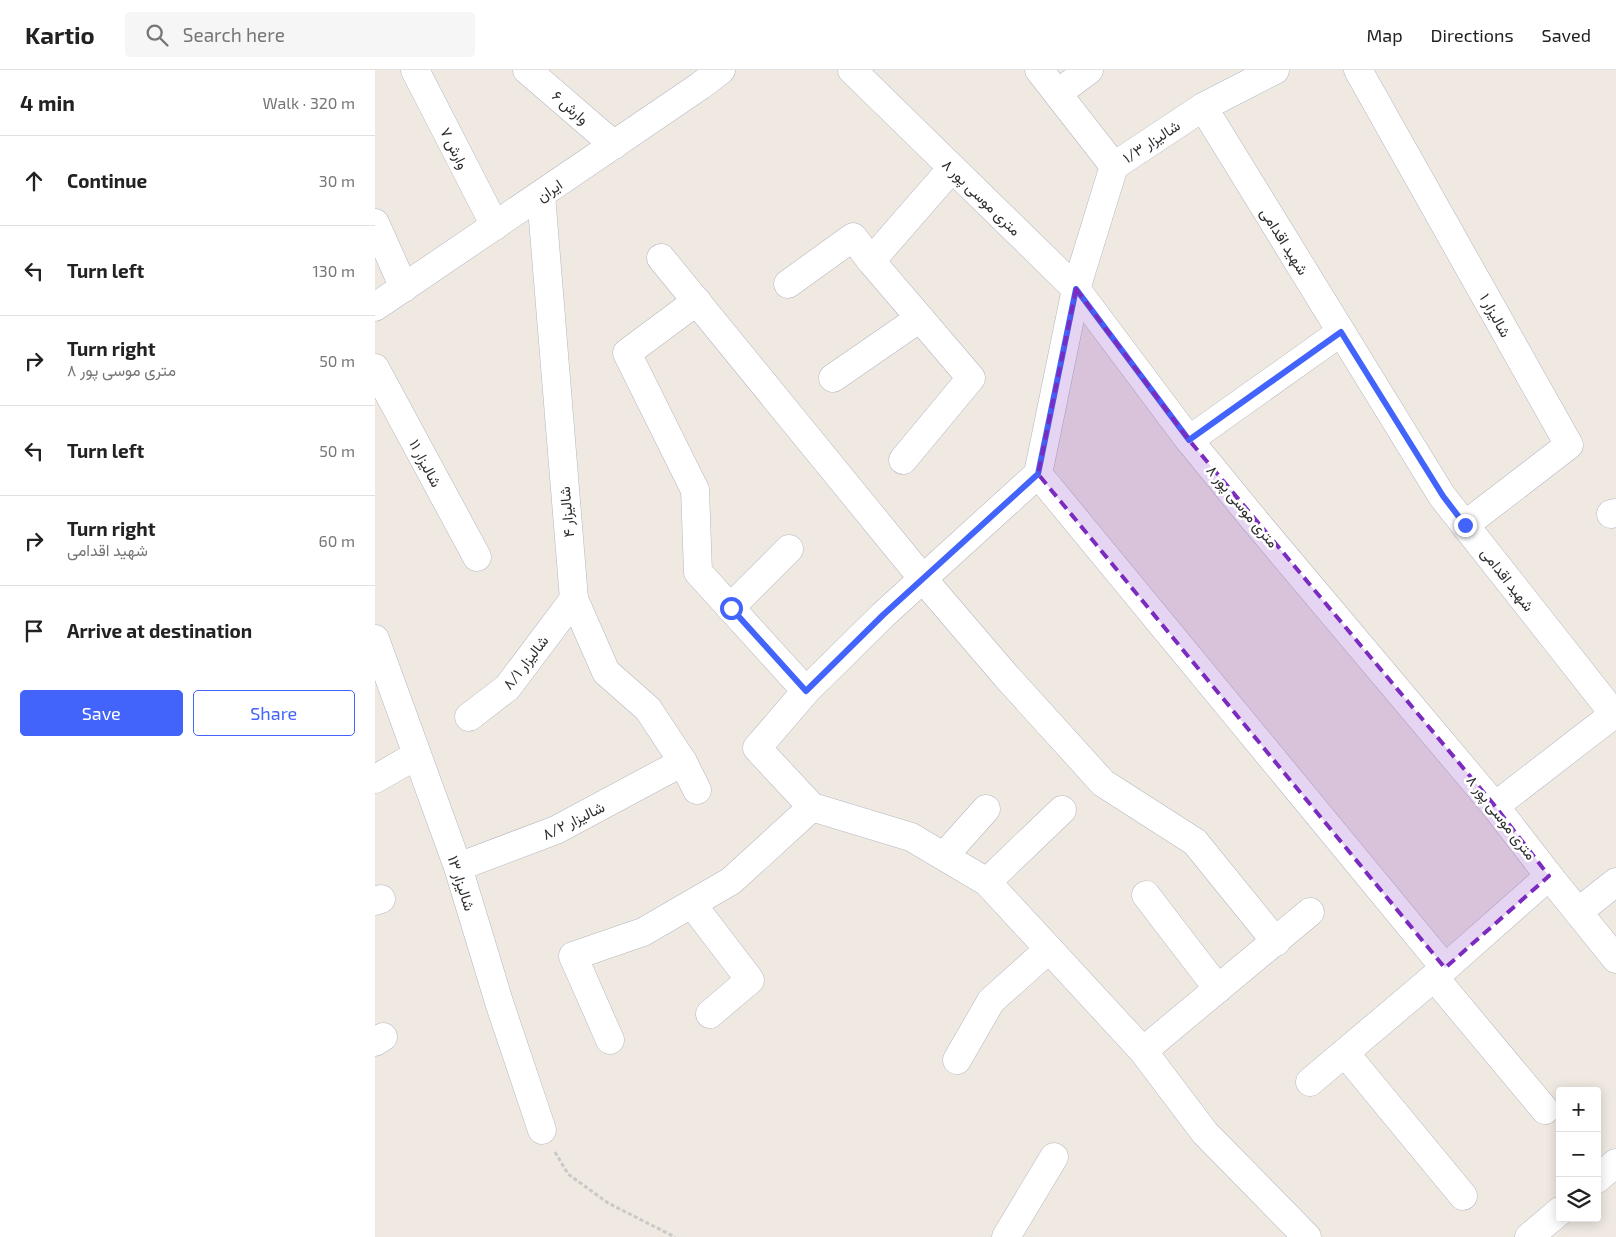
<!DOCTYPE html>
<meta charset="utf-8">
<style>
body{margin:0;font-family:"Exo 2",Vazirmatn,sans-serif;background:#f6f6f6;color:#222}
.controls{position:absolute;right:15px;bottom:15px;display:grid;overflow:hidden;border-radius:5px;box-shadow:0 2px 12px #0003}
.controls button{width:45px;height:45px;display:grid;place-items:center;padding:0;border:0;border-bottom:1px solid #e0e0e0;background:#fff;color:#222;font:25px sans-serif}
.stop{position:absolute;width:15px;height:15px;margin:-11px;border:4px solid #4264fb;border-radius:50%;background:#fff}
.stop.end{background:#4264fb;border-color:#fff;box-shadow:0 1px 5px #0008}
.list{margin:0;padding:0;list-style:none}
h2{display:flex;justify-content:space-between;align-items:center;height:65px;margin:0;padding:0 20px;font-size:21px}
h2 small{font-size:16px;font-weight:400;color:#767676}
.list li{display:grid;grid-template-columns:32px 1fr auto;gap:15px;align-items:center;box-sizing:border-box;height:90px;padding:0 20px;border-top:1px solid #e0e0e0}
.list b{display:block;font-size:19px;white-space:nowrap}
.list p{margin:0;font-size:16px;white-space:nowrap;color:#767676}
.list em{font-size:16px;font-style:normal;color:#767676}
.actions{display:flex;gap:10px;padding:15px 20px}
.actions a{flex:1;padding:11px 0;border:1px solid #4264fb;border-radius:5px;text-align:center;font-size:18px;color:#4264fb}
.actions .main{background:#4264fb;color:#fff}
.icon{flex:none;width:28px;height:28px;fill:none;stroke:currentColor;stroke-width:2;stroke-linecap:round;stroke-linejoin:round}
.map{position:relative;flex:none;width:1241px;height:1167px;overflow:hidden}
header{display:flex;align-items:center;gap:30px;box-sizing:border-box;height:70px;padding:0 25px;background:#fff;border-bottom:1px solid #e0e0e0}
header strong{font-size:24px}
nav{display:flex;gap:28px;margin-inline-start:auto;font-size:18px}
.search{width:350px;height:45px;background:#f6f6f6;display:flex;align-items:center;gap:12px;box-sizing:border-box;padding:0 18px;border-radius:5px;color:#767676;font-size:19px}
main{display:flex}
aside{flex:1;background:#fff}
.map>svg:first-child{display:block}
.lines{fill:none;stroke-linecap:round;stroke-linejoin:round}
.minor-casing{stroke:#b4b7c1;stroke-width:29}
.path{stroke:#c9c9c9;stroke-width:3;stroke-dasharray:4 2.5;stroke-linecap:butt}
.minor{stroke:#fff;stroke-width:28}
.route{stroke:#4264fb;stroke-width:6}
.marked{fill:#7b2cbf;fill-opacity:0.2;stroke:#7b2cbf;stroke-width:4;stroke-dasharray:10 6;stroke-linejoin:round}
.labels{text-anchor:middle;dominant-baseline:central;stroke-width:5;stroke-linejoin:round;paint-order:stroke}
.street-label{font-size:15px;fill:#2e2e2e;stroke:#fff}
</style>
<header>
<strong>Kartio</strong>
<div class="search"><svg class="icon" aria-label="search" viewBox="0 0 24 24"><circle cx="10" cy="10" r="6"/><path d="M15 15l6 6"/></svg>Search here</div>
<nav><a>Map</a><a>Directions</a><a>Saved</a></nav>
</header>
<main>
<aside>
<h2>4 min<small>Walk · 320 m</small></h2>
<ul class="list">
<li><svg class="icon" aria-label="ahead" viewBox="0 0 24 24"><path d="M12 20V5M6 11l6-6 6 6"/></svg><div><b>Continue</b></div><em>30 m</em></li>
<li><svg class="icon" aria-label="left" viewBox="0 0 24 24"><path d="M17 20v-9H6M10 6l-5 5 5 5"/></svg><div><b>Turn left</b></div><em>130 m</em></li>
<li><svg class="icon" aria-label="right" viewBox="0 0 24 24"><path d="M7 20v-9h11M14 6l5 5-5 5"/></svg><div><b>Turn right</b><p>۸ متری موسی پور</p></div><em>50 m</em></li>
<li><svg class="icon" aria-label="left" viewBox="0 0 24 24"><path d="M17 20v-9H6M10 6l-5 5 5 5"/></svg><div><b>Turn left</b></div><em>50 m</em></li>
<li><svg class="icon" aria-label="right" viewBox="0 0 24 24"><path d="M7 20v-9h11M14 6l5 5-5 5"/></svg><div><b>Turn right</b><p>شهید اقدامی</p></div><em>60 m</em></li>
<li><svg class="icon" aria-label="arrive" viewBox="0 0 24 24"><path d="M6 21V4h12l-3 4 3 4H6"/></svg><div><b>Arrive at destination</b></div></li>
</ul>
<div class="actions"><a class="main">Save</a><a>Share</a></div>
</aside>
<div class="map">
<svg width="1241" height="1167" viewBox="0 0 1241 1167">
<rect width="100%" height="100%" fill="#efe9e1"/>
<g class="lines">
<defs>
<g id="minor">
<path d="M40,0l80,156"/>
<path d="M152,0l87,75"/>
<path d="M477,0l224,219 113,151 67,82 239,284 54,70 67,83"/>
<path d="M664,0l75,96"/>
<path d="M900,0l-72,37 -89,59 -38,123 -38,185 -155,141 -77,76 -49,57 55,59 99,30 76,45 156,169 62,82 102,104"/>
<path d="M983,0l211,375 -104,80"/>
<path d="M683,23l31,-23"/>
<path d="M828,37l239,389 172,218 -119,92"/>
<path d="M166,125l33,404 32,73 42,37 35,53 14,28"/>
<path d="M0,153l29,65"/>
<path d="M286,188l262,321 83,97 97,107 92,59 81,100"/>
<path d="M496,191l81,-93"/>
<path d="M413,214l65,-47 18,24 100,117 -68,82"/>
<path d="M322,231l-70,52 68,137 3,82 108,119"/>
<path d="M0,237l325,-221 21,-16"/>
<path d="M0,298l102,189"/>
<path d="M458,308l87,-60"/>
<path d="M814,370l152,-108"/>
<path d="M663,404l407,494"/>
<path d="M1236,444l5,-1"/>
<path d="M355,538l59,-59"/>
<path d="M0,569l83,228 41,135 43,128"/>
<path d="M94,647l38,-29 67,-89"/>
<path d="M0,709l42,-24"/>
<path d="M569,786l42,-47"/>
<path d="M83,797l98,-37 127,-68"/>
<path d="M612,812l75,-72"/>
<path d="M771,825l72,94"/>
<path d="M0,831l6,-2"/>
<path d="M317,834l58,76 -40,34"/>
<path d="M1203,842l38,-30"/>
<path d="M1059,907l111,133"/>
<path d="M235,970l-37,-84 70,-24 88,-51 81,-74"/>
<path d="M0,972l8,-5"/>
<path d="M768,981l167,-139"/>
<path d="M970,983l118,143"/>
<path d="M582,990l34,-59 58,-52"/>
<path d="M935,1012l135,-114 104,-92"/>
<path d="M1222,1109l19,-16"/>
<path d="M631,1167l48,-80"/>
<path d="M1154,1167l31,-26"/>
</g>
</defs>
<!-- minor casing -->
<use href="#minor" class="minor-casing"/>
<!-- path -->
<path class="path" d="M180,1082l13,22 40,29 67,34"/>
<!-- minor -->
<use href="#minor" class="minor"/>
</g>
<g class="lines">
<!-- route -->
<path class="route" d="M356,538l75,83 77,-76 155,-141 38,-185 113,151 152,-108 102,164 22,29"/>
</g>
<!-- marked area -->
<path class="marked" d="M701,219l113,151 306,366 54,70 -104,92 -407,-494z"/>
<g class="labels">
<!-- street labels -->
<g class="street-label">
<text transform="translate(196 37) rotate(41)">وارش ۶</text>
<text transform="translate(776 71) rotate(-33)">شالیزار ۱/۳</text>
<text transform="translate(80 78) rotate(63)">وارش ۷</text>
<text transform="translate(174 120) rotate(-34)">ایران</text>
<text transform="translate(607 127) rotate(44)">۸ متری موسی پور</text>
<text transform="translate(910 171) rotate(58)">شهید اقدامی</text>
<text transform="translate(1121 245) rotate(61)">شاليزار ۱</text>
<text transform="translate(51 393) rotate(62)">شالیزار ۱۱</text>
<text transform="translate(868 436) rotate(50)">۸ متری موسی پور</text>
<text transform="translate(191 442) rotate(-95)">شالیزار ۴</text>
<text transform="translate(1133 509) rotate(52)">شهید اقدامی</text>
<text transform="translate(150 592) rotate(-52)">شالیزار ۸/۱</text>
<text transform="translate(1127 747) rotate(52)">۸ متری موسی پور</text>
<text transform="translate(198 750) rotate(-26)">شالیزار ۸/۲</text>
<text transform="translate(87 813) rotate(72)">شالیزار ۱۳</text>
</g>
</g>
</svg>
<div class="controls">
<button>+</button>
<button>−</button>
<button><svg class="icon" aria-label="layers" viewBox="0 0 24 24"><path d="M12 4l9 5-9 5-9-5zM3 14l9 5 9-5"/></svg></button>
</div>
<div class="stop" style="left:356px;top:538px"></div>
<div class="stop end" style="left:1090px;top:455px"></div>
</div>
</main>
